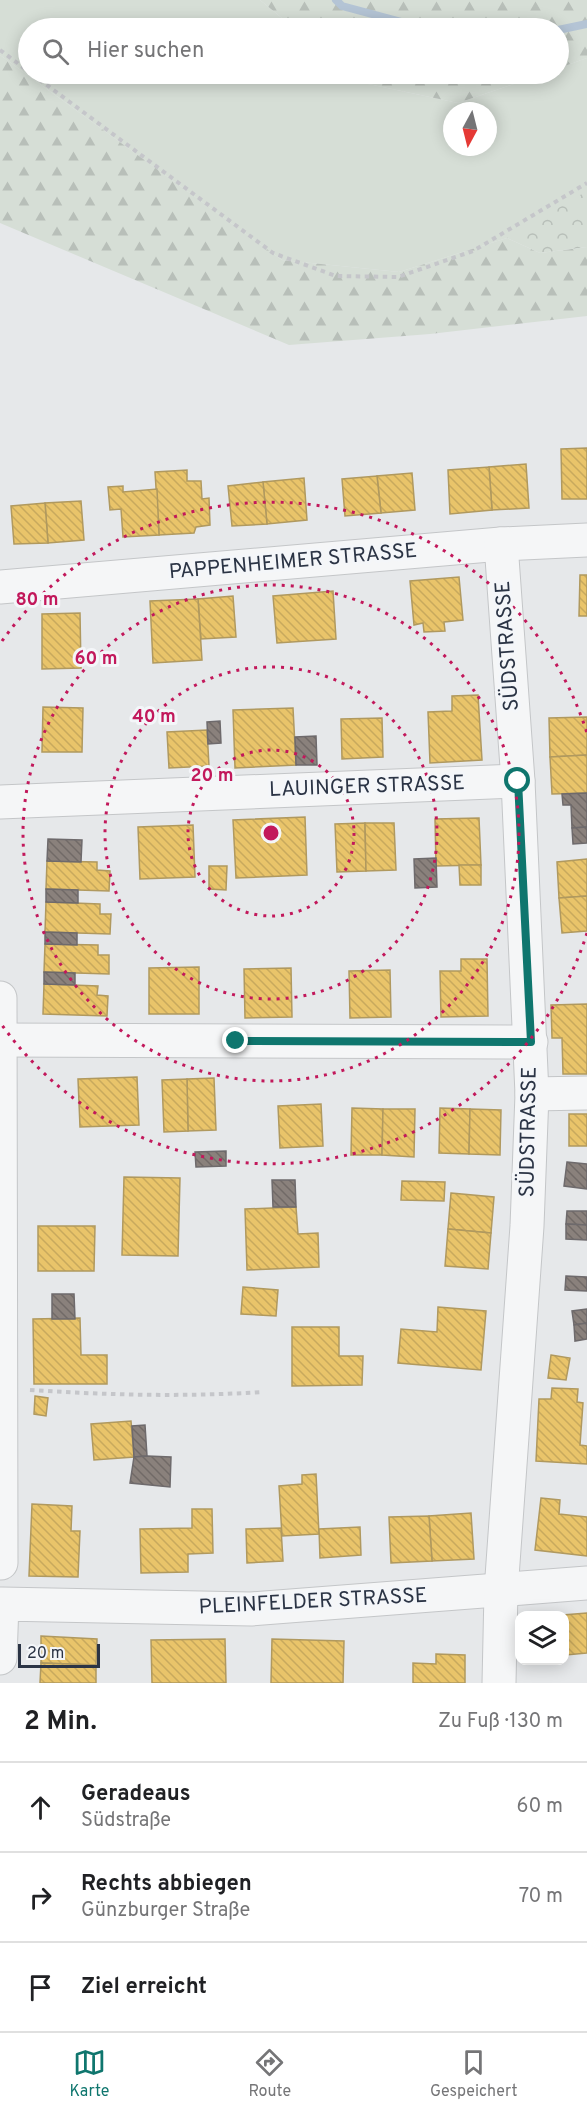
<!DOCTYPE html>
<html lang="de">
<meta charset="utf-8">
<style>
body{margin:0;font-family:Overpass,sans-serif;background:#f6f6f6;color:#202124}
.controls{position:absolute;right:18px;bottom:18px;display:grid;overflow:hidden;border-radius:12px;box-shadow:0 3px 15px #0003}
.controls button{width:54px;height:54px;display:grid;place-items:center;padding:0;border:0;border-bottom:2px solid #e0e0e0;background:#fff;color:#202124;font:30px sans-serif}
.compass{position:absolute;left:443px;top:102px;width:54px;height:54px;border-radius:50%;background:#fff;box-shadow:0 3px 15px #0003;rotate:187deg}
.scale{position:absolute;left:18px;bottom:15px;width:82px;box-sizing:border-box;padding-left:6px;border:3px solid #2b3445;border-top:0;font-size:16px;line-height:21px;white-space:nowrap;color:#2b3445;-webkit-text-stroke:4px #f4f6f9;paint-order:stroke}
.stop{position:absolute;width:18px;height:18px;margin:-14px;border:4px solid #0f766e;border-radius:50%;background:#fff}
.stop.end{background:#0f766e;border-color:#fff;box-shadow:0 2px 6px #0008}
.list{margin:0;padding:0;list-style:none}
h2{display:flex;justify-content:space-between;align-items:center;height:78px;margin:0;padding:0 24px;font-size:26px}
h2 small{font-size:20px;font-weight:400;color:#757577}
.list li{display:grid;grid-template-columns:39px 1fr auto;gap:18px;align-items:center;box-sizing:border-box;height:90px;padding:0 24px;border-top:2px solid #e0e0e0}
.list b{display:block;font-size:22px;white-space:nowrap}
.list p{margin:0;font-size:20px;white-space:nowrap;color:#757577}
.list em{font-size:20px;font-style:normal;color:#757577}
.icon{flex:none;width:33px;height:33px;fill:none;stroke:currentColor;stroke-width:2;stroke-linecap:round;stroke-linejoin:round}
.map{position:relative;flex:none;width:587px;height:1683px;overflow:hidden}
.search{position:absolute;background:#fff;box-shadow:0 3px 15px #0003;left:18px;right:18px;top:18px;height:66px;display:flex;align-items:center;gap:15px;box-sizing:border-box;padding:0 21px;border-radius:33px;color:#757577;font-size:22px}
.sheet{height:348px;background:#fff}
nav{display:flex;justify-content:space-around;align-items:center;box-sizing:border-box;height:84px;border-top:2px solid #e0e0e0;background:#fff;font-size:16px;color:#757577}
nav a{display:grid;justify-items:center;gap:3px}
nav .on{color:#0f766e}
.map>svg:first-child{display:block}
.grass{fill:#d6ded6;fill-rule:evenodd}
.forest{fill:url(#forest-firs)}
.park{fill:url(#park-crowns)}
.homes{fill:url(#homes-back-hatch);stroke:#b0995f;stroke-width:1.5}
.industry{fill:url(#industry-back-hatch);stroke:#6e6a6c;stroke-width:1.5}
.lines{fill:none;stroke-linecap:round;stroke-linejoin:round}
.stream{stroke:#b4c4d5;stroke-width:8}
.minor-casing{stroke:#c4c6c8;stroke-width:35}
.path{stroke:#c5c6ca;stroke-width:4;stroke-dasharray:4.5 4.5;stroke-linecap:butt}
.minor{stroke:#f5f6f7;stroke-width:33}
.route{stroke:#0f766e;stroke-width:8}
.ring{fill:none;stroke:#c2185b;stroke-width:3;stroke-dasharray:3 6}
.labels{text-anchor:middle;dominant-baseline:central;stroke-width:6;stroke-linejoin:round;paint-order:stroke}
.street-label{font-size:21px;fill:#2b3445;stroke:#f4f6f9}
.centre{fill:#c2185b;stroke:#f4f6f9;stroke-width:3}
.ring-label{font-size:18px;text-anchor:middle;font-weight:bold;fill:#c2185b;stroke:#f4f6f9;stroke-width:6;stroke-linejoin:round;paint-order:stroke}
</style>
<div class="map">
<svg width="587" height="1683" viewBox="0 0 587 1683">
<defs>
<pattern id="forest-firs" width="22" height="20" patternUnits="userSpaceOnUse" patternTransform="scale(1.5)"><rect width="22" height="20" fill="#d6ded6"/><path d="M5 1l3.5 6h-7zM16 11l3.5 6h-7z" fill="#b8bfb9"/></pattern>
<pattern id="park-crowns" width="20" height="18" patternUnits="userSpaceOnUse" patternTransform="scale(1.5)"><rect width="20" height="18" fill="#d6ded6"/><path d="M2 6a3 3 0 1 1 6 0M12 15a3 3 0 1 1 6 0" fill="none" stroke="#b8bfb9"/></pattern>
<pattern id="homes-back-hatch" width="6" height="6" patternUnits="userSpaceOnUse" patternTransform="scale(1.5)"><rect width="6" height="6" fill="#e9c46a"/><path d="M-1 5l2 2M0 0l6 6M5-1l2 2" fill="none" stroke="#c8a95d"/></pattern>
<pattern id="industry-back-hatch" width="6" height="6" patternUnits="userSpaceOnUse" patternTransform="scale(1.5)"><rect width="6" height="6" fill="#8a817c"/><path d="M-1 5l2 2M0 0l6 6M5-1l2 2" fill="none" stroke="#716a67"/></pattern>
</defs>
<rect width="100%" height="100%" fill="#e6e8ea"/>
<!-- grass -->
<path class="grass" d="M0,0h260l34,28h-266v46h321l10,8 99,21 85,-29h15l1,-6 28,-10v187l-80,-7 -108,34 -117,-12 -282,-205zM452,111h36v36h-36z"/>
<!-- forest -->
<g class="forest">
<path d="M260,0h327v58l-28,10 -1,-40h-264z"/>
<path d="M0,55l282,205 117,12 108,-34 33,15 47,-6v69l-157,18 -141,11 -289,-122z"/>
<path d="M349,74h194l-85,29 -99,-21z"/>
</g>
<!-- park -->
<path class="park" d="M587,191v56l-47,6 -33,-15z"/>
<!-- homes -->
<g class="homes">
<path d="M587,448v51h-25l-1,-50z"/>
<path d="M526,464l3,44 -37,2 -3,-43z"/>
<path d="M489,467l3,43 -42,4 -2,-44z"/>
<path d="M187,470v11h14l1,18 7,-1 1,27 -14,2 -2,6 -35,2 -4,-63z"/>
<path d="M412,473l3,37 -34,3 -4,-37z"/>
<path d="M377,476l4,37 -36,3 -3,-37z"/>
<path d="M304,478l3,42 -40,4 -4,-42z"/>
<path d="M263,482l4,42 -35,2 -4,-40z"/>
<path d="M123,486v6l34,-3 2,46 -36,2 -2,-28 -11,1 -2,-23z"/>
<path d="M81,501l3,39 -36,3 -3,-40z"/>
<path d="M45,503l3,40 -34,1 -3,-38z"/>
<path d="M580,575h7v41h-8z"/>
<path d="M459,577l4,43 -19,2 1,9 -21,1 -1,-9 -9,2 -4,-44z"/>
<path d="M333,591l3,48 -59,4 -4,-47z"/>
<path d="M233,596l3,41 -35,2 -3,-40z"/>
<path d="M198,599l4,61 -49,3 -3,-62z"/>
<path d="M80,613l1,55 -39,1v-55z"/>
<path d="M478,695l4,65 -52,3 -2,-51 24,-1v-15z"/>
<path d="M43,707l40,1 -1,44h-40z"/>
<path d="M293,708l3,57 -61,3 -2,-58z"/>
<path d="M587,717v38l-37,2 -1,-39z"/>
<path d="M382,718l1,39 -41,2 -1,-40z"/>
<path d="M207,730l2,36 -40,2 -2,-36z"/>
<path d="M587,755v38l-35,1 -2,-37z"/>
<path d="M305,817l2,58 -71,3 -3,-58z"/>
<path d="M479,818l2,47 -45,1 -1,-47z"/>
<path d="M365,823l1,48 -29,1 -2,-48z"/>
<path d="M365,823h29l2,47 -30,1z"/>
<path d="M193,825l2,52 -55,2 -2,-52z"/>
<path d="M587,859v37l-28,2 -2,-36z"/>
<path d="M47,861l50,1v8l13,1 -1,20 -63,-2z"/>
<path d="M459,865h22v20h-21z"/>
<path d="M209,866h18l-1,24 -17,-1z"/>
<path d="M587,896v35l-25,2 -3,-35z"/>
<path d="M46,902l54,2v10h11l-1,20 -65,-2z"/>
<path d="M45,944l53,1v10h11v19l-65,-2z"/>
<path d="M461,959h26l1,57 -47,1 -1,-46h21z"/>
<path d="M199,967v47h-50v-46z"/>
<path d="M291,968l1,49 -47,1 -1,-49z"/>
<path d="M390,970l1,47 -41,1 -1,-47z"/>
<path d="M44,984l54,2 -1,9 11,1 -1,20 -64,-2z"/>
<path d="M587,1004v70h-24l-1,-36h-10l-1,-33z"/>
<path d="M137,1077l2,48 -59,2 -2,-48z"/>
<path d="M214,1078l2,52 -28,1 -1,-52z"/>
<path d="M187,1079l1,52 -24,1 -2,-52z"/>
<path d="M321,1104l2,42 -43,2 -2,-42z"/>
<path d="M352,1108l31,1 -1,46h-31z"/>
<path d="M440,1108l30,1 -1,45 -30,-1z"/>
<path d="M383,1109h32l-1,48 -32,-2z"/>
<path d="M470,1109l31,1 -1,45 -31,-1z"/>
<rect x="569" y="1114" width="18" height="32"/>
<path d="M124,1177l56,1 -2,78 -56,-1z"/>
<path d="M402,1181l43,1 -1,19 -43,-1z"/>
<path d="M451,1193l43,4 -3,36 -43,-4z"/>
<path d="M296,1207l2,27 20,-1 1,34 -72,3 -2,-61z"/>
<path d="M38,1226h57l-1,45h-56z"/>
<path d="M448,1229l43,4 -3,36 -43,-3z"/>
<path d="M243,1287l35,3 -2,26 -35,-2z"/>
<path d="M438,1307l48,4 -5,59 -83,-7 3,-34 36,3z"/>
<path d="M80,1318l1,37h26v29h-73l-1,-65z"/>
<path d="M292,1327h47v29h24l-1,29 -70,1z"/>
<path d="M551,1355l19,3 -4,22 -18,-2z"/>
<path d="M552,1388l26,1 -1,13 6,1 -3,42 7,1v18l-51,-3 3,-62h12z"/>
<path d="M35,1396l13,2 -2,18 -12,-2z"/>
<path d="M131,1421l3,36 -40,3 -3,-36z"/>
<path d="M316,1474l3,60 -37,2 -3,-50 23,-2v-9z"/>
<path d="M541,1498l19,2 -1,14 28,3v39l-52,-6z"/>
<path d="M32,1504l40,2 -1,25h9l-2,46 -49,-1z"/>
<path d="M192,1509h20l1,44 -25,1v18l-47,1 -1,-44 52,-1z"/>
<path d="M471,1513l3,46 -42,2 -3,-45z"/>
<path d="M429,1516l3,45 -41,2 -2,-46z"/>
<path d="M360,1527l1,28 -41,3 -1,-29z"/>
<path d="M281,1528l2,33 -36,2 -1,-34z"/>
<path d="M587,1613v40l-21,2 -3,-40z"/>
<path d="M41,1636l56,3 -1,26 -55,-2z"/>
<path d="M225,1639l1,44h-74l-1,-43z"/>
<path d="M272,1639l72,2 -1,42h-72z"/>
<path d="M436,1654l29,1v28h-52v-20l23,1z"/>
<path d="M41,1663l55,2v18h-56z"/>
</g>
<!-- industry -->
<g class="industry">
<path d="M220,721l1,22 -13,1 -1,-22z"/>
<path d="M316,736l1,29h-21l-1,-28z"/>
<path d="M587,793v34l-15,1 -1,-23h-8l-1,-11z"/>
<path d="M587,827v16l-14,1 -1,-16z"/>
<path d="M48,839l34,1 -1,22 -34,-1z"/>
<path d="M436,858l1,29 -22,1 -1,-29z"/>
<path d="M46,889l32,1v13l-32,-1z"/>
<path d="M45,932l32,1v12l-32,-1z"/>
<path d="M44,972l31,1v12l-31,-1z"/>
<path d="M226,1151v15l-30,1 -1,-15z"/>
<path d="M567,1162l20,2v25l-23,-3z"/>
<path d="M272,1180h23l1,27h-23z"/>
<path d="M567,1211h20v14l-21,-1z"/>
<path d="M566,1224l21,1v15l-21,-1z"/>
<path d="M566,1276l21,1v14l-22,-1z"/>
<path d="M52,1294h22l1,25h-23z"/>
<path d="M587,1309v14l-13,2 -2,-14z"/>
<path d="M587,1323v16l-12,2 -1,-16z"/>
<path d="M145,1425l2,31 -13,1 -2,-31z"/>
<path d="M147,1456l24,1 -1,30 -40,-4 4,-26z"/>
</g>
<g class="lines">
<!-- stream -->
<g class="stream">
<path d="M336,0l6,6 82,22"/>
<path d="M558,30l29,-6"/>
</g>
<defs>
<g id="minor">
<path d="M0,587l501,-43 86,-4"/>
<path d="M0,802l518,-21"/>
<path d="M0,998l1,565"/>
<path d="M0,1040l531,2"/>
<path d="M532,1094l55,-1"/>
<path d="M0,1658l2,-54 249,5 336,-26"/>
<path d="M499,1683l2,-92 26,-365 5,-132 -14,-313 -17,-237"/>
</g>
</defs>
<!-- minor casing -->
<use href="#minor" class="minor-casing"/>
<!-- path -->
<g class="path">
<path d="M0,50l28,21"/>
<path d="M32,74l241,179 63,23 62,1 75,-26 114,-68"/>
<path d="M30,1390c78,5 154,7 232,2"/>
</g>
<!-- minor -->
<use href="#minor" class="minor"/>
</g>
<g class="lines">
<!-- route -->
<path class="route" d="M236,1041l295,1 -13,-261"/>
</g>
<!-- distance rings -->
<g class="ring">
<circle cx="271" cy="833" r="83"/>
<circle cx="271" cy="833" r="166"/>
<circle cx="271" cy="833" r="248"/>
<path d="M587 933A331 331 0 0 1 2 1025M2 641A331 331 0 0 1 587 733"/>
</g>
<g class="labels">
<!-- street labels -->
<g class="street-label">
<text transform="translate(293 562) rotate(-5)">PAPPENHEIMER STRASSE</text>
<text transform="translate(508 646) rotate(-94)">SÜDSTRASSE</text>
<text transform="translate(367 787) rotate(-2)">LAUINGER STRASSE</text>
<text transform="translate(529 1132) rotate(-89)">SÜDSTRASSE</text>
<text transform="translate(313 1602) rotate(-3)">PLEINFELDER STRASSE</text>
</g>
</g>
<circle cx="271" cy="833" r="9" class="centre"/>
<g class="ring-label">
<text x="37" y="605">80 m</text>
<text x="96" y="664">60 m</text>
<text x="154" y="722">40 m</text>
<text x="212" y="781">20 m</text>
</g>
</svg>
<div class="controls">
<button><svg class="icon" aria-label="layers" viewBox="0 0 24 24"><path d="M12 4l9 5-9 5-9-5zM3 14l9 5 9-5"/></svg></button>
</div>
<svg class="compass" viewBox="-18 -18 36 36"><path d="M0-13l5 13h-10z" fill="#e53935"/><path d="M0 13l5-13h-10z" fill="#757577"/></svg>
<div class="scale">20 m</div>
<div class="stop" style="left:518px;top:781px"></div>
<div class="stop end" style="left:236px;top:1041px"></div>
<div class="search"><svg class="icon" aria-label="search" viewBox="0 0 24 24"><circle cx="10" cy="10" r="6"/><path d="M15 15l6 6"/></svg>Hier suchen</div>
</div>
<section class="sheet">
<h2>2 Min.<small>Zu Fuß · 130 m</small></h2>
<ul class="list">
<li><svg class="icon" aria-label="ahead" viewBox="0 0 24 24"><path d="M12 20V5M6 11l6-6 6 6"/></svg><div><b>Geradeaus</b><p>Südstraße</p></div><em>60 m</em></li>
<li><svg class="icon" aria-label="right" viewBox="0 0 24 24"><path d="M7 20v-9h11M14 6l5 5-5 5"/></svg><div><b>Rechts abbiegen</b><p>Günzburger Straße</p></div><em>70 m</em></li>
<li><svg class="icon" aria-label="arrive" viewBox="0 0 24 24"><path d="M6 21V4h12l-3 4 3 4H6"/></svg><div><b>Ziel erreicht</b></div></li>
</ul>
</section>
<nav>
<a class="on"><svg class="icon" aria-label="map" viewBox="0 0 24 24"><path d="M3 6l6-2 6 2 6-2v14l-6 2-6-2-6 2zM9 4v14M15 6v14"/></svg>Karte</a>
<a><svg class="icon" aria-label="directions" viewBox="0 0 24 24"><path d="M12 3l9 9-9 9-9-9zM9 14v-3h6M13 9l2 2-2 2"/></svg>Route</a>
<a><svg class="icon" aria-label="saved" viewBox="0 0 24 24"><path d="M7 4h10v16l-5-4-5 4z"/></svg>Gespeichert</a>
</nav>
